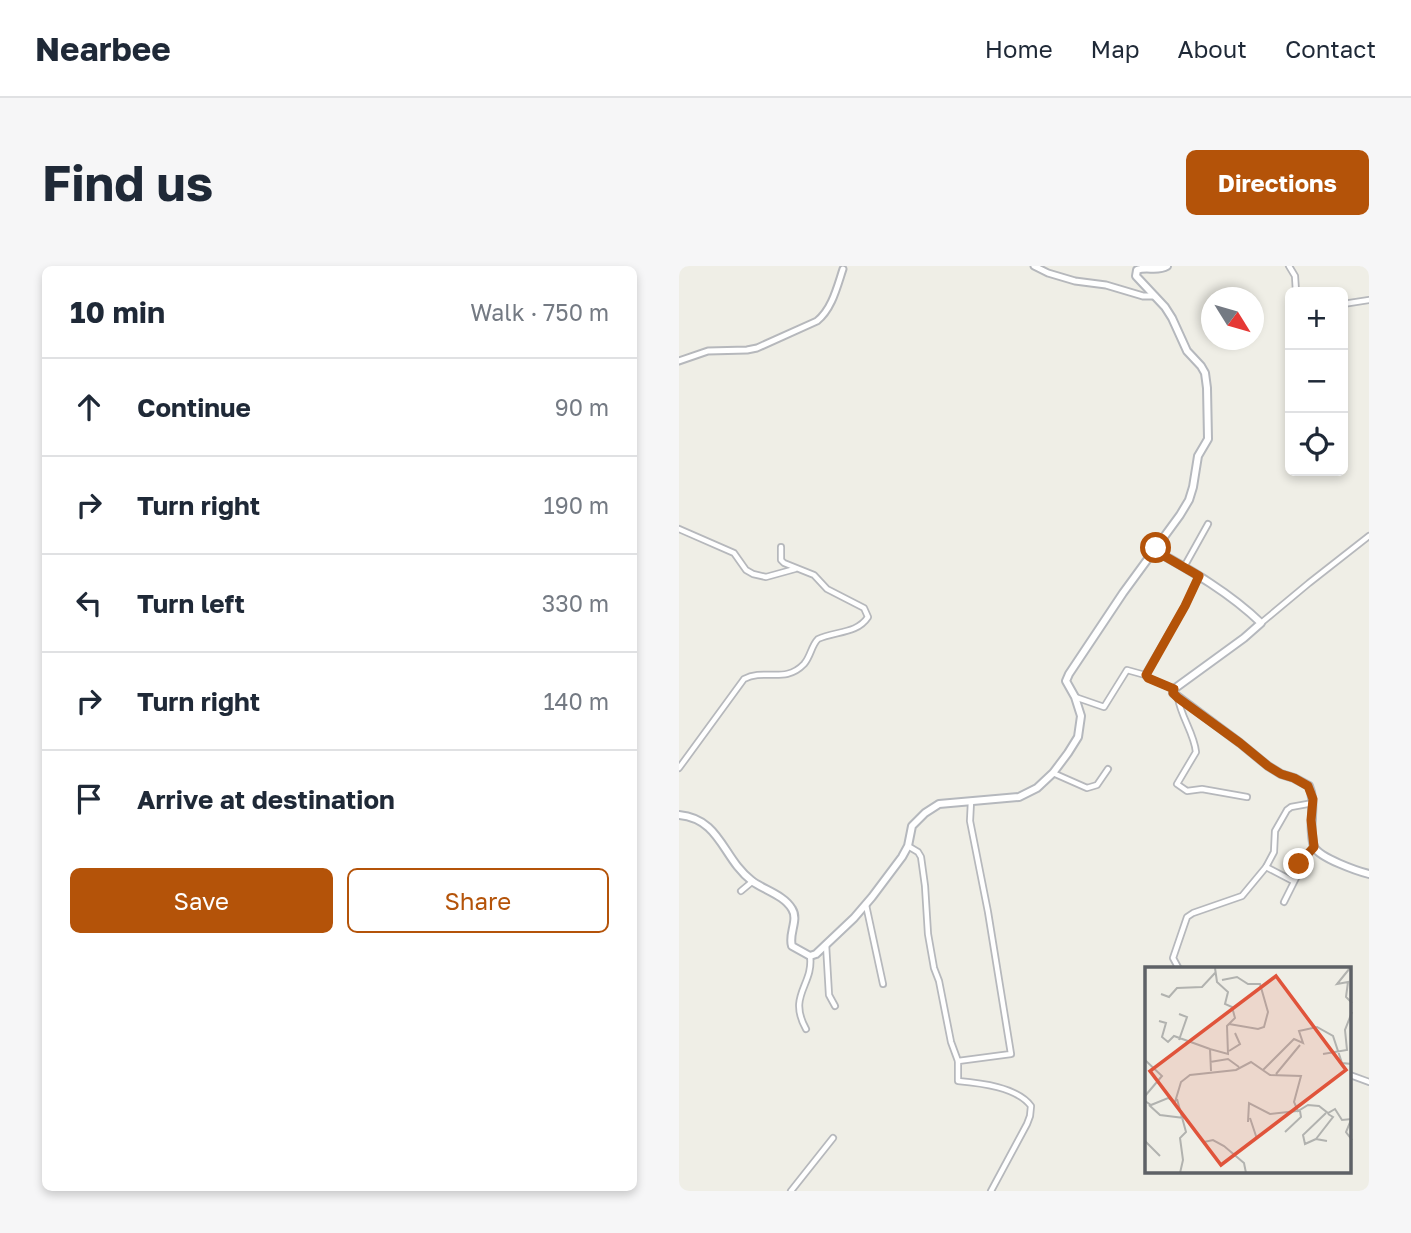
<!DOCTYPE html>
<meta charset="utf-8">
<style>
body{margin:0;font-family:"Golos Text",sans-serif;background:#f6f6f7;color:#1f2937}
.controls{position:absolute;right:21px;top:21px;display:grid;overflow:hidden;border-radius:10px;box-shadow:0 4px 10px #0003}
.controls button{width:63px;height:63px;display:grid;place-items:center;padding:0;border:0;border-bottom:2px solid #e0e1e3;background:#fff;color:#1f2937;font:35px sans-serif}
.compass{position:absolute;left:522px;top:21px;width:63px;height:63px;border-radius:50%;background:#fff;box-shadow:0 4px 10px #0003;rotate:127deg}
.stop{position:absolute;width:21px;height:21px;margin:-16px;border:5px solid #b45309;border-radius:50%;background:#fff}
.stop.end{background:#b45309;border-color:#fff;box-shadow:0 2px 7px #0008}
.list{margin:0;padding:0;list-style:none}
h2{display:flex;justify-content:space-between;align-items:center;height:91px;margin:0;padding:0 28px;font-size:30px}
h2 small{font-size:23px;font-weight:400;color:#747a83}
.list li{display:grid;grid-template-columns:46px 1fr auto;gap:21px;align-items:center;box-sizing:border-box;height:98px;padding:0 28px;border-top:2px solid #e0e1e3}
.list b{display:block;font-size:26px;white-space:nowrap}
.list em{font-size:23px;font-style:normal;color:#747a83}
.actions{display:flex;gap:14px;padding:21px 28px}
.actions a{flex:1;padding:16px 0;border:2px solid #b45309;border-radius:10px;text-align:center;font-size:24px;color:#b45309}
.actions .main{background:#b45309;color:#fff}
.icon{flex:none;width:38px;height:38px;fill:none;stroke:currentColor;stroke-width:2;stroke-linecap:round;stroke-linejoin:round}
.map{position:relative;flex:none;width:690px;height:925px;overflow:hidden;border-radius:10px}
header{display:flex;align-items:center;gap:42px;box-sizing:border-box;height:98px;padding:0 35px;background:#fff;border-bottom:2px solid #e0e1e3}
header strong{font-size:33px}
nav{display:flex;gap:38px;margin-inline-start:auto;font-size:24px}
.intro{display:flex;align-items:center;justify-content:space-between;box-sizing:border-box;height:168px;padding:0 42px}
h1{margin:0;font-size:49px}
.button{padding:18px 32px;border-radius:10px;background:#b45309;color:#fff;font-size:24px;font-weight:700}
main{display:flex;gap:42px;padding:0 42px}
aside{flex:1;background:#fff;border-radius:10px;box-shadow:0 4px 10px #0003}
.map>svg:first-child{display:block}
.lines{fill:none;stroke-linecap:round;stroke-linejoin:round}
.minor-casing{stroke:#b6b8bc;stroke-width:8}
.tertiary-casing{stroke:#b6b8bc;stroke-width:9}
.secondary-casing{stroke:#b5b8bd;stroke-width:10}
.minor{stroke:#fff;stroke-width:4.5}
.tertiary{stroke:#fff;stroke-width:5}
.secondary{stroke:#fff;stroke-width:6}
.route{stroke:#b45309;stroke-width:9}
.inset-road{fill:none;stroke:#b1b2af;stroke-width:2}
.view{fill:#e0543b;fill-opacity:0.15;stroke:#e0543b;stroke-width:3.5}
.inset-edge{fill:none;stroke:#5e6166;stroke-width:3.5}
</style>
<header>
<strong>Nearbee</strong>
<nav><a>Home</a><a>Map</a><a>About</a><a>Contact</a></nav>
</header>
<div class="intro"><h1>Find us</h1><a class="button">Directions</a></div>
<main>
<aside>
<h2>10 min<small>Walk · 750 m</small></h2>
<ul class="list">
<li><svg class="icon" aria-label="ahead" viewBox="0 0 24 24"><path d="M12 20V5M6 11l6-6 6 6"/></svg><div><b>Continue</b></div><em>90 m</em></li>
<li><svg class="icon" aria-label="right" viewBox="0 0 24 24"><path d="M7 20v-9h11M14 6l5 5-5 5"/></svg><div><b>Turn right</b></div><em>190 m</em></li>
<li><svg class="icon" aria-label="left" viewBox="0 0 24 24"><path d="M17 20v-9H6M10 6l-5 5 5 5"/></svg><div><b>Turn left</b></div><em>330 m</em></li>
<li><svg class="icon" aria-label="right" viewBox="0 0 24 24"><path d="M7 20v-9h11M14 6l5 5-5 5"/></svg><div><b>Turn right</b></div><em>140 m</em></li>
<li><svg class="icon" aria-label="arrive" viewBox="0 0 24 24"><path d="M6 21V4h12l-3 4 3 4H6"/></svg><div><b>Arrive at destination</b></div></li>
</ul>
<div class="actions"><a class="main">Save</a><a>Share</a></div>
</aside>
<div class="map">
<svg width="690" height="925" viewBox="0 0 690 925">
<rect width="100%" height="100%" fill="#efeee6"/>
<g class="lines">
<defs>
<g id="minor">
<path d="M610,0l6,10 1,16"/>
<path d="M664,38l26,-4"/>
<path d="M0,263l55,24 12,17 7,4 13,3 29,-8"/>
<path d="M505,301l24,-43"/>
<path d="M582,357l48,-40 60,-47"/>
<path d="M466,409l40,-69 14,-30"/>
<path d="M396,431l29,10 23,-37 18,5 3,3 26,11"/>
<path d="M499,432c3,19 16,35 18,54l-19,32 10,7 15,-2 45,8"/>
<path d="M0,502l65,-89c21,-11 41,5 60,-15 7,-8 7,-18 14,-25 17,-8 39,-5 50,-22l-4,-9 -37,-19 -13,-14 -30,-12 -3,-3v-13"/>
<path d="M374,507l34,15 10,-3 11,-16"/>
<path d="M292,535l-1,20 18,91 23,142 -53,7v20c22,2 59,6 73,25l-1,10 -3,8 -36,67"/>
<path d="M229,580l10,6 3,5 4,29 3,48 6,34 5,13 12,61 7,19"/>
<path d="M587,601l27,14"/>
<path d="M62,625l12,-10"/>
<path d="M605,636l13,-26 2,-12 7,-9 9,-8"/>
<path d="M187,639l17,79"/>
<path d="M147,678l3,51 6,11"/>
<path d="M500,703l-6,-11 14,-41 6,-4 49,-17 24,-29 8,-15 1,-21 12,-21 4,-3 22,-4"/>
<path d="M127,763c-19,-34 8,-44 4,-73"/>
<path d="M671,809l19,7"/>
<path d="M112,925l42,-53"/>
</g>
<g id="tertiary">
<path d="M355,0l14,7 27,8 31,4 37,11h12"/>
<path d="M0,95l29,-10 39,-1 10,-2 60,-27c15,-12 20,-34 26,-52"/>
</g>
<g id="secondary">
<path d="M475,284c38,21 76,43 107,73l-17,15 -70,51 -1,4 67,50 28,23 13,8 13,4 15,8c5,12 3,21 3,33 -1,7 0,21 2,28 6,11 43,24 55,27"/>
<path d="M0,549c42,4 43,43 73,66 12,9 32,14 40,28 7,11 -4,25 0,37l18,10 6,-2 38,-36 18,-21 30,-40 6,-11 4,-20 13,-13 14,-9 80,-7 18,-9 16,-15 15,-20 10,-16 3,-21 -6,-19 -9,-16 3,-7 54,-81 57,-78 9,-15 4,-13 5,-31 10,-17 -1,-51 -2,-15 -4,-7 -14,-15 -15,-33 -7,-11 -29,-31 1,-6c10,-4 20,2 30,-4"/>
</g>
</defs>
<!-- minor casing -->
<use href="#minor" class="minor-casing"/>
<!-- tertiary casing -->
<use href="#tertiary" class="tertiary-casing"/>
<!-- secondary casing -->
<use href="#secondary" class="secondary-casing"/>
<!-- minor -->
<use href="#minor" class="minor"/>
<!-- tertiary -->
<use href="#tertiary" class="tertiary"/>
<!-- secondary -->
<use href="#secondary" class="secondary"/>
</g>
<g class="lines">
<!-- route -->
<path class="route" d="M477,282l-2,2 45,26 -14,30 -39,69 2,3 26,11 -1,4 5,5 62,45 28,23 13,8 13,4 14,8 5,13 -2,21 3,27 -15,17"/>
</g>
<!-- overview -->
<g transform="translate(466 701)">
<rect width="206" height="206" fill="#efeee6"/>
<path class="inset-road" d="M205,1l-13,16 11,-2 -2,15 6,6M77,13l15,-3 11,7h12l8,28 -4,15 -6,2 -29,-5M16,27l8,3 8,-9 25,-1 13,-14M34,47l8,3 -8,23M14,54l7,2 -4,14 6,5 6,-6 36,13M84,84l11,-7 -5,-11M178,87l24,-4 -2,-20 7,-18M0,93l17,16 -17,20M65,95l18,-3 11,8M118,103l31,-31 9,4 -4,-12 18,-4 16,9 9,27 10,1M66,104l-1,-22 18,5 -1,-28 8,-8 -3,-11 -7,-3 3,-12 -11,-10 -2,-14M131,107l24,-29M32,132l9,33 -6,6 3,22 -3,13M0,134l6,4 17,-7 7,4 6,-20 9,-7 46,-5 15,-8 19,13 31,1 -7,26 4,9 10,-6 11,1 9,7 7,-4 7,11 10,-1M4,138l11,10 24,3M105,151l7,21M206,153l-5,12 6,8M103,155l1,-19 21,11 27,-3M140,165l16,-15 -1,-6M171,172l-11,5 -2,-9 23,-22M0,174l15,15M182,174l-11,-2 17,-22 -5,-3M59,175l9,-2 11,6 20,17 2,10"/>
<path class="view" d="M131,9l70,94 -125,95 -71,-94z"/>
<rect width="206" height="206" class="inset-edge"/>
</g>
</svg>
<div class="controls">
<button>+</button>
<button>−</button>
<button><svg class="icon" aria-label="locate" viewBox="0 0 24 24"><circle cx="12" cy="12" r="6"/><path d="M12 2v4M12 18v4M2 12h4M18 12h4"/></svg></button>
</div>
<svg class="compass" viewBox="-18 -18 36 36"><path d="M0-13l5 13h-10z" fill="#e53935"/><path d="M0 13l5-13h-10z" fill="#747a83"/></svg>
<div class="stop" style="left:477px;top:282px"></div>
<div class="stop end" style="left:620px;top:598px"></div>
</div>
</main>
